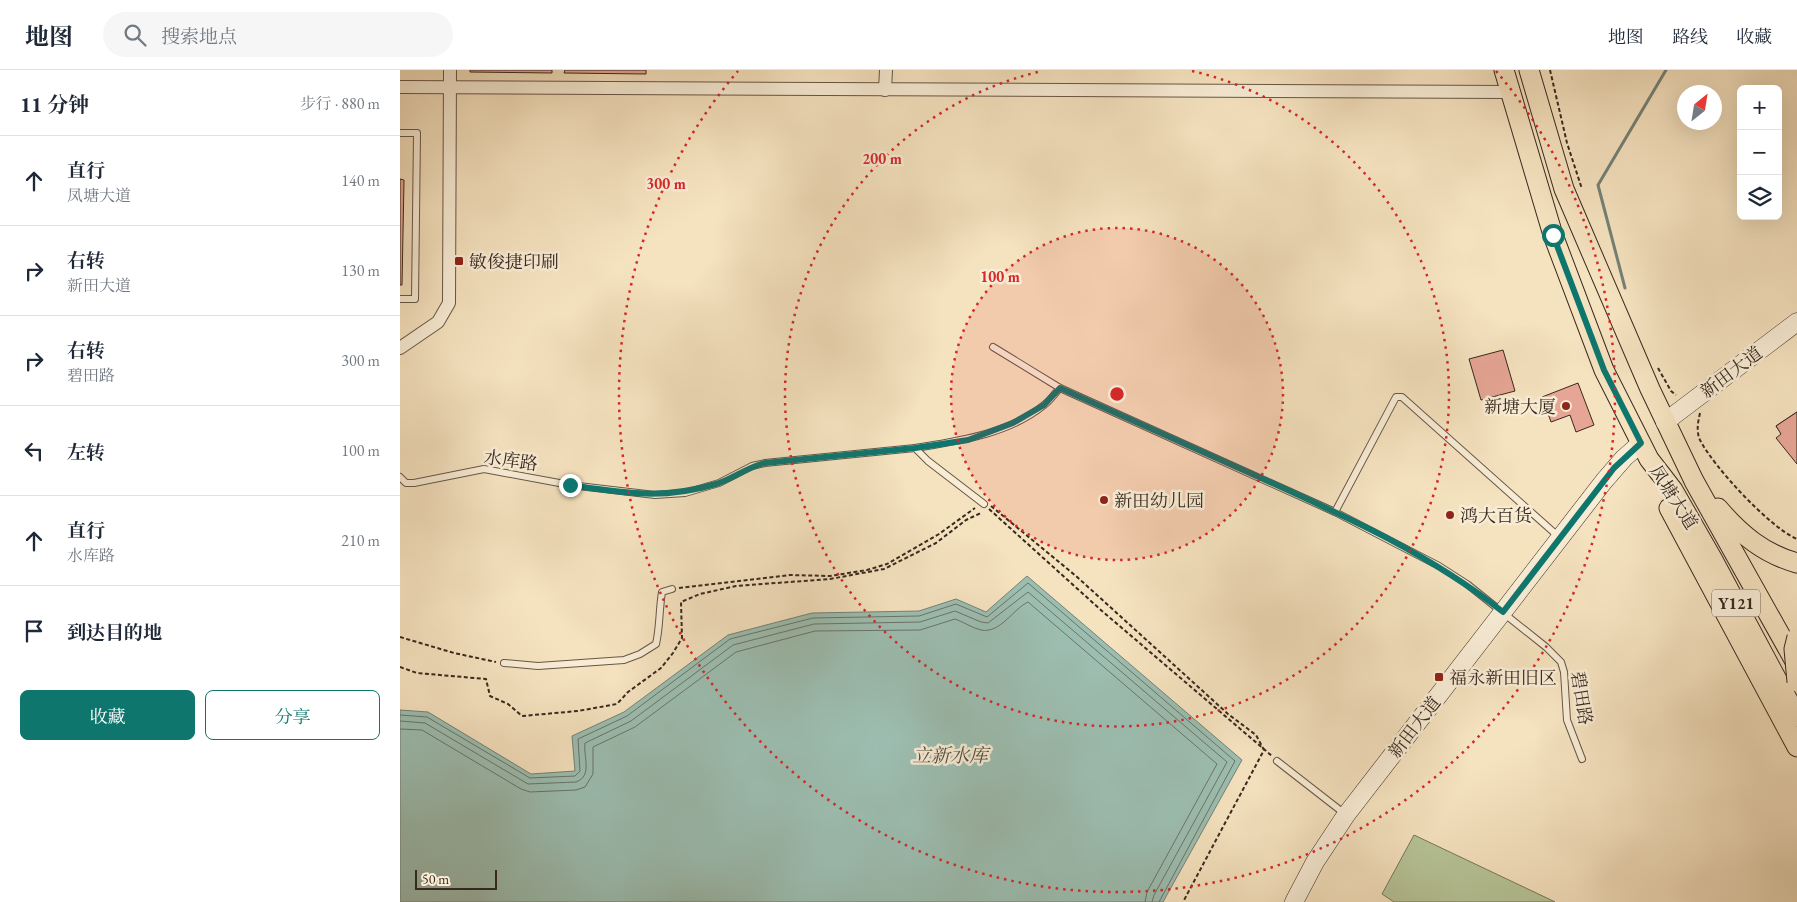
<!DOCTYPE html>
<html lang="zh">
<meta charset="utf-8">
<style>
body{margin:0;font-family:"EB Garamond","Noto Serif SC",serif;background:#f6f6f7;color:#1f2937}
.controls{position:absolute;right:15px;top:15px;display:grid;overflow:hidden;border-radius:8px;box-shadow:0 5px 20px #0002}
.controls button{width:45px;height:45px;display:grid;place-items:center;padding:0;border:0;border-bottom:1px solid #e0e1e3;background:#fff;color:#1f2937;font:25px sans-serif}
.compass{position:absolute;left:1277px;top:15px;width:45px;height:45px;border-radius:50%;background:#fff;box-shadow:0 5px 20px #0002;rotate:30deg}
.scale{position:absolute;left:15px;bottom:12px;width:82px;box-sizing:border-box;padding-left:5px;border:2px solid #38291f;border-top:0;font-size:14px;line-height:18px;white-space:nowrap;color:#38291f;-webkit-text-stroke:4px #f8ecd5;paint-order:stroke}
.stop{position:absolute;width:15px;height:15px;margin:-11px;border:4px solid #0f766e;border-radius:50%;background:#fff}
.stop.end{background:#0f766e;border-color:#fff;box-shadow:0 1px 5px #0008}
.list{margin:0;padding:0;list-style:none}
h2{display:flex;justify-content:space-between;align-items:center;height:65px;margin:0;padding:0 20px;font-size:21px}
h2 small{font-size:16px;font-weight:400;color:#747a83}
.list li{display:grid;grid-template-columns:32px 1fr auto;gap:15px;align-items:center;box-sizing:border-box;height:90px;padding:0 20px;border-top:1px solid #e0e1e3}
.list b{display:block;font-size:19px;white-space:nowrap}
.list p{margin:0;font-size:16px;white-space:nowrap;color:#747a83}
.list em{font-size:16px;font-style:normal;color:#747a83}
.actions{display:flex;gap:10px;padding:15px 20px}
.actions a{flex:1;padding:11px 0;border:1px solid #0f766e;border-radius:8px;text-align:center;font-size:18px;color:#0f766e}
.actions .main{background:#0f766e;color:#fff}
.icon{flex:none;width:28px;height:28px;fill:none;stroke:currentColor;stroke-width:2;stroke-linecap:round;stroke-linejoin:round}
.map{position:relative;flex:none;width:1397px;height:832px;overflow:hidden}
header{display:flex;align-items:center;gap:30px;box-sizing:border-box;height:70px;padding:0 25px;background:#fff;border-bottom:1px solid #e0e1e3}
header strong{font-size:24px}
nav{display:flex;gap:28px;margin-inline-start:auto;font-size:18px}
.search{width:350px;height:45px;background:#f6f6f7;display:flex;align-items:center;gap:12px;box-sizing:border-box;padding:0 18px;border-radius:28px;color:#747a83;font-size:19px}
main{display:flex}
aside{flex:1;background:#fff}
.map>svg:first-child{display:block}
.green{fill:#b6c497;stroke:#77765b}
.water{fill:#9cbeb1;stroke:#748277}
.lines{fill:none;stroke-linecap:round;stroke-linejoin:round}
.shore{stroke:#6a7468;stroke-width:1}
.stream{stroke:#748277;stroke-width:3}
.building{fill:#e6a595;stroke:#38291f}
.lane-casing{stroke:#675747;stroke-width:8}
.street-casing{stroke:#675747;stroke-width:14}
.secondary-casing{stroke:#38291f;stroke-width:19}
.primary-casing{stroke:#38291f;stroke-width:21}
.path{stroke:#38291f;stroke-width:2;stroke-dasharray:4 2.5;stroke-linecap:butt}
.lane{stroke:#f8ecd5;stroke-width:6}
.street{stroke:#f8ecd5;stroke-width:12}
.secondary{stroke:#f8ecd5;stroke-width:18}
.primary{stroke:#f5e2bf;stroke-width:19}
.primary-bridge-casing{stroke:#38291f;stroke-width:21;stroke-linecap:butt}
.primary-bridge{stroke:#f5e2bf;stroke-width:19}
.route{stroke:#0f766e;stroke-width:6}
.ring{fill:none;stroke:#d62828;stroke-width:2.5;stroke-dasharray:2.5 5}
.poi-dot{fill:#8f2418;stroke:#f8ecd5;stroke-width:2}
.labels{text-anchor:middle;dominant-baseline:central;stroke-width:5;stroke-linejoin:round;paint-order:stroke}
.shield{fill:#f8ecd5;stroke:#726456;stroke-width:1}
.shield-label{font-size:16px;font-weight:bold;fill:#38291f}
.poi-label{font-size:18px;fill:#38291f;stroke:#f8ecd5;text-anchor:start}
.street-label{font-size:18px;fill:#38291f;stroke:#f8ecd5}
.water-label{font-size:19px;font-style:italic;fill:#514e44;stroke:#f8ecd5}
.centre{fill:#d62828;stroke:#f8ecd5;stroke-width:2.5}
.ring-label{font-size:15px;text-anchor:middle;font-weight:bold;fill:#d62828;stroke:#f8ecd5;stroke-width:5;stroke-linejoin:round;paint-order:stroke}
</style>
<header>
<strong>地图</strong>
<div class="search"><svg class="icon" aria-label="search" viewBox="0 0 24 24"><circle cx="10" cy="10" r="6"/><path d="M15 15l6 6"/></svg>搜索地点</div>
<nav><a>地图</a><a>路线</a><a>收藏</a></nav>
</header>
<main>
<aside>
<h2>11 分钟<small>步行 · 880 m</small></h2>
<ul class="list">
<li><svg class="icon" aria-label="ahead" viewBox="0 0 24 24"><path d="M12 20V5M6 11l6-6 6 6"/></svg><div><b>直行</b><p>凤塘大道</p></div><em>140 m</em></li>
<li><svg class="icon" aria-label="right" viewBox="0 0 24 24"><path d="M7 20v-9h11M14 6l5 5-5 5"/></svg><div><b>右转</b><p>新田大道</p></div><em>130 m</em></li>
<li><svg class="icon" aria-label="right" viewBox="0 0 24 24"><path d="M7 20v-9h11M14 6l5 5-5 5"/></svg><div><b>右转</b><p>碧田路</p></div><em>300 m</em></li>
<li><svg class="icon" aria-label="left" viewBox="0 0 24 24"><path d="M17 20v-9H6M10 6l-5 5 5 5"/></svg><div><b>左转</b></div><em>100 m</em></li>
<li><svg class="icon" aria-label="ahead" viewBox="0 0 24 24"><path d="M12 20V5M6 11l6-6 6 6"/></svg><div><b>直行</b><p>水库路</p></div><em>210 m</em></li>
<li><svg class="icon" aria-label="arrive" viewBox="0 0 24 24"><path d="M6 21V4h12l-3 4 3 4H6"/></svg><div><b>到达目的地</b></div></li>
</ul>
<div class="actions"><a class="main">收藏</a><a>分享</a></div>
</aside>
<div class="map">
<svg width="1397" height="832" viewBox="0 0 1397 832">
<rect width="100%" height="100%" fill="#f5e2bf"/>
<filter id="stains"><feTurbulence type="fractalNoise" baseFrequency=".004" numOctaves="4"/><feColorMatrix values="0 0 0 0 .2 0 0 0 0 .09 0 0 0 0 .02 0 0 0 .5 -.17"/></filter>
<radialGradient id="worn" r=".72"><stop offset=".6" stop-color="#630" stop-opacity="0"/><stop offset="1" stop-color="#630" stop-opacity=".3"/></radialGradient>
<!-- green -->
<path class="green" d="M1014,765l137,65 4,2h-161l-12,-8z"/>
<!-- water -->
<path class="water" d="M627,506l215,184 -79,142h-763v-192l28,2 103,62 44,-3 -3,-35 52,-24 104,-77 84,-22 107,-2 37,-12 30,13z"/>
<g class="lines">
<!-- shore -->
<g class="shore">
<path d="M0,645l27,2 103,61 45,-2 5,-5 -2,-32 49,-23 103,-77 83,-21 106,-2 37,-12 31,13 41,-34 207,178 -76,141"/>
<path d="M0,651l25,2 103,61 48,-2c17,-6 7,-26 9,-39l46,-22 102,-76 81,-21 106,-2 35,-11 26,11 7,1 40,-31 199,170 -73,133 -2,7"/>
<path d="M0,659l22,1 99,59 9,3 46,-2 9,-3 8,-13v-27l42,-20 101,-75 79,-21 105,-1 35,-11c9,3 17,9 26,11 19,4 32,-21 47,-28l189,162 -70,128 -2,10"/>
</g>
<!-- stream -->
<path class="stream" d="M1225,218l-27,-103 68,-115"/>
</g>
<!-- building -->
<g class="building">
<path d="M70,0h82v3l-82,-1z"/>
<path d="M165,0h81v4l-82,-1z"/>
<path d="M0,109l4,1 -2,105h-2z"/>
<path d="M1103,280l12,41 -34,9 -12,-41z"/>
<path d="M1178,313l16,42 -18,7 -6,-17 -19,7 -9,-25z"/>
<path d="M1397,342v23l-10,7 -11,-16z"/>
<path d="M1397,342v52l-21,-26 5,-4 -5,-8z"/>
</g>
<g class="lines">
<defs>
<g id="lane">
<path d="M0,63h17l-2,166h-15"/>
<path d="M593,277l67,41 275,124 104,54 28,18 79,63 15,15 3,10 3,48 15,39"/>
<path d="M515,378c43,-7 94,-14 129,-43 6,-4 11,-12 16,-17"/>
<path d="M0,407l6,6h8l70,-14 86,16 85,10 30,-2 34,-10 33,-17 13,-3 150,-15 13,13 56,43"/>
<path d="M935,442l61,-115h6l157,140"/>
<path d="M104,593l34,3 86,-6 16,-6 16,-10c4,-17 3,-34 6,-52l10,-3"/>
<path d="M877,691l68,53"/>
</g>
<g id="street">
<path d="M0,17l1111,5"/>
<path d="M485,20l1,-20"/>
<path d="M0,278l38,-26 11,-19 1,-233"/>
</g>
<g id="secondary">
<path d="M1265,352l132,-100"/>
<path d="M894,832l21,-40 31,-47 258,-334 20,-23 17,-15"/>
</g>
<g id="primary">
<path d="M1104,0l49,165 51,135 45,89 24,31 40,70 84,157"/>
<path d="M1129,0l35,119 86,200 44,92 103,184"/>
<path d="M1269,438l128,239"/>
<path d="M1318,438c22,26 46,46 79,55"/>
</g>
</defs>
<!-- lane casing -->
<use href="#lane" class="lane-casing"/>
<!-- street casing -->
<use href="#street" class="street-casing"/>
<!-- secondary casing -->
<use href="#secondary" class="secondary-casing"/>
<!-- primary casing -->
<use href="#primary" class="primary-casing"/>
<!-- path -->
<g class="path">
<path d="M1150,0l17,73 15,46"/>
<path d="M1258,298l13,23 5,4"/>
<path d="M1300,343c-2,9 -4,18 0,27 13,26 70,88 97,99"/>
<path d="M591,436l85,70 152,138 28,21 8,15 -81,152"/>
<path d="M589,439l113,102 170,145"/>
<path d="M279,518l111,-13 40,1 37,-6 20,-6 52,-30 36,-26"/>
<path d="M0,567l54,16 42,9"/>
<path d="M0,597l17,6 69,6 4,17 18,8 14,12 56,-5 39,-7 11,-12 33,-24 12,-15 9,-15 -1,-36 19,-8 36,-8 94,-7 54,-10 52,-26 30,-23 15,-7"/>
</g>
<!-- lane -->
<use href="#lane" class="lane"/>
<!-- street -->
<use href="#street" class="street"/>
<!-- secondary -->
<use href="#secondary" class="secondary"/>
<!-- primary -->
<use href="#primary" class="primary"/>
<defs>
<path id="primary-bridge" d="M1397,567l-3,12 3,33"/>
</defs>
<!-- primary-bridge casing -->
<use href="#primary-bridge" class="primary-bridge-casing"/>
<!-- primary-bridge -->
<use href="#primary-bridge" class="primary-bridge"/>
</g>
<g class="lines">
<!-- route -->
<path class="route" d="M170,415c54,8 92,15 146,-1 17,-5 31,-17 49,-21l150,-15 53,-8 45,-17 31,-18 16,-17c67,30 134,60 201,90 84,38 169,76 242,134l111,-144 27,-25 -37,-73 -51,-135"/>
</g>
<!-- distance rings -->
<circle cx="717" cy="324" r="166" fill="#d62828" fill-opacity=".12"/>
<g class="ring">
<circle cx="717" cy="324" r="166"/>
<path d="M792 1A332 332 0 1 1 642 1"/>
<path d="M1096 1A498 498 0 1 1 338 1"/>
</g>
<!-- markers -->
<g class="poi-dot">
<rect x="54" y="186" width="10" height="10" rx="2.5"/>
<circle cx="1166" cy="336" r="5"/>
<circle cx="704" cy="430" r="5"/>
<circle cx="1050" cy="445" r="5"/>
<rect x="1034" y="602" width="10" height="10" rx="2.5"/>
</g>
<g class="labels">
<!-- shield labels -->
<rect class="shield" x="1312" y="519.5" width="48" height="27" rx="4"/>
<g class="shield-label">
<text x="1336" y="533">Y121</text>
</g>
<!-- poi labels -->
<g class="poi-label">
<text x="69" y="191">敏俊捷印刷</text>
<text x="1156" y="336" text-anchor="end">新塘大厦</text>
<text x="714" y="430">新田幼儿园</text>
<text x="1060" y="445">鸿大百货</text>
<text x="1049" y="607">福永新田旧区</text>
</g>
<!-- street labels -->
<g class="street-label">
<text transform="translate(1331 302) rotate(-37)">新田大道</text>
<text transform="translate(111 390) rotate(8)">水库路</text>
<text transform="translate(1274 427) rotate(57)">凤塘大道</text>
<text transform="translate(1182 628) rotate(81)">碧田路</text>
<text transform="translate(1014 657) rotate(-52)">新田大道</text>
</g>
<!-- water labels -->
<g class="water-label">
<text x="550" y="685">立新水库</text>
</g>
</g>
<circle cx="717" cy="324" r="8" class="centre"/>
<g class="ring-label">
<text x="482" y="94">200 m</text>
<text x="266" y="119">300 m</text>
<text x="600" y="212">100 m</text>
</g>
<rect width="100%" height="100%" filter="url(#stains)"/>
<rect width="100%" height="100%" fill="url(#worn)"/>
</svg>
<div class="controls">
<button>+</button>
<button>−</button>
<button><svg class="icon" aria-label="layers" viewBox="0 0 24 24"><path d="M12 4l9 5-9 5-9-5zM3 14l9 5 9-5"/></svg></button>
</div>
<svg class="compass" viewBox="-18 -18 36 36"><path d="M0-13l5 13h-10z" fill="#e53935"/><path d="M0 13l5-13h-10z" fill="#747a83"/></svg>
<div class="scale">50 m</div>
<div class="stop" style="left:1153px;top:165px"></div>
<div class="stop end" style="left:170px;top:415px"></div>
</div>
</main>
